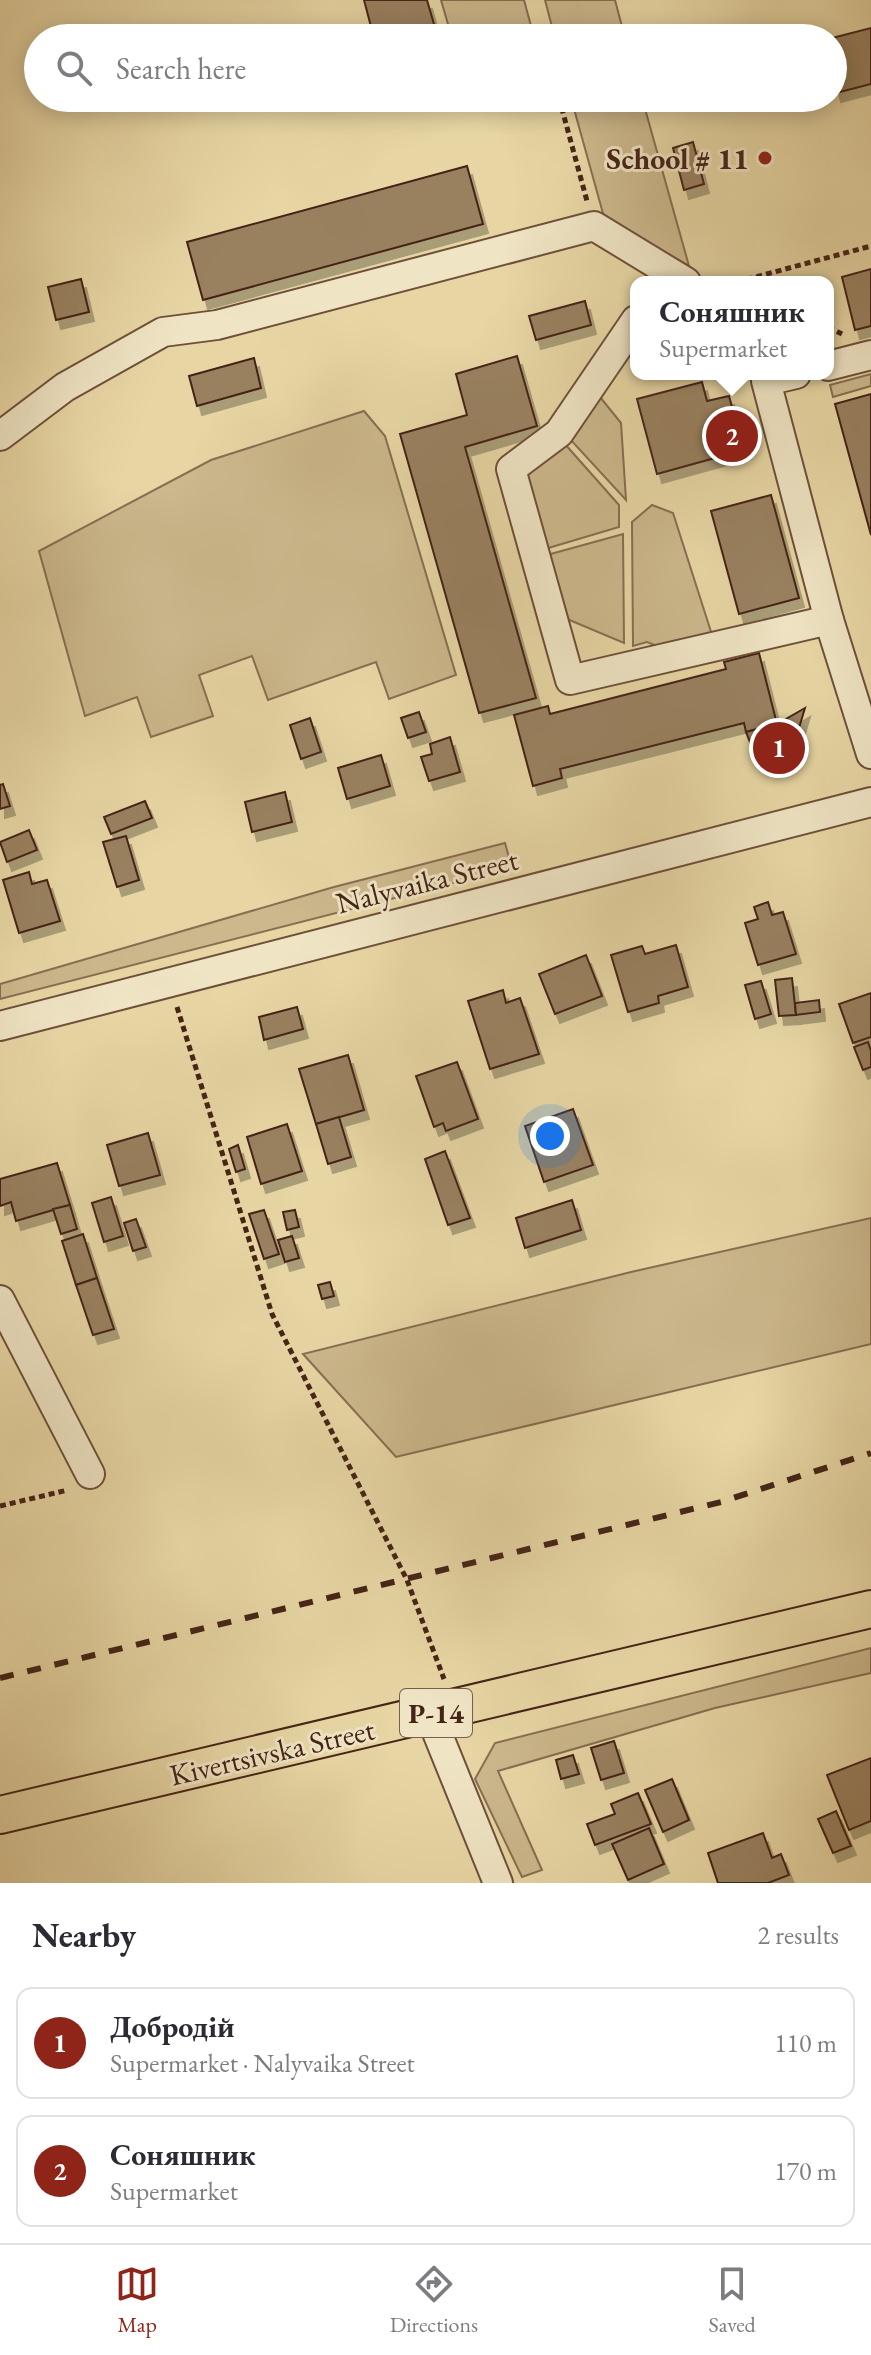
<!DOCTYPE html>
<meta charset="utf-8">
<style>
body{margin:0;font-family:"EB Garamond",serif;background:#f7f7f7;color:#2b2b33}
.you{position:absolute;left:550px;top:1136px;width:28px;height:28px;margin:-20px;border:6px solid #fff;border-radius:50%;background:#1a73e8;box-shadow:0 0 0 12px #1a73e833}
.badge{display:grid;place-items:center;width:52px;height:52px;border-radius:50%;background:#8f2418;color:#fff;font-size:26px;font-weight:700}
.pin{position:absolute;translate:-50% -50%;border:4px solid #fff;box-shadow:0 2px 8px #0006}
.popup{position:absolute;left:630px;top:276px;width:204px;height:104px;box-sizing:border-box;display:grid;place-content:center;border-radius:16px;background:#fff;filter:drop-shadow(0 2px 6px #0005);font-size:26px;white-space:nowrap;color:#7c7c81}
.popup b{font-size:30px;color:#2b2b33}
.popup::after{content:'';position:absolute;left:50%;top:100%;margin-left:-16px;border:16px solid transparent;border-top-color:#fff}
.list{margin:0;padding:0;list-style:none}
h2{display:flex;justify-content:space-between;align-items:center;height:104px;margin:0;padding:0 32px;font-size:34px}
h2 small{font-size:26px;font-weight:400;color:#7c7c81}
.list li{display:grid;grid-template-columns:52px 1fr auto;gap:24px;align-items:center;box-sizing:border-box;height:112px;margin:0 16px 16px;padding:0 16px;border:2px solid #e1e1e2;border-radius:16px}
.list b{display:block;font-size:30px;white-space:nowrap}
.list p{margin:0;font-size:26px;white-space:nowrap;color:#7c7c81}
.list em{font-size:26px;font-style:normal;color:#7c7c81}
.icon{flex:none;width:44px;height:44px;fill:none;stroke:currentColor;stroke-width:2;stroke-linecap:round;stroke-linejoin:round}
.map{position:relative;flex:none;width:871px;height:1883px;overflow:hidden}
.search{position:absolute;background:#fff;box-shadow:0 4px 20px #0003;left:24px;right:24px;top:24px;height:88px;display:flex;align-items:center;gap:20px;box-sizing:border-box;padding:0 28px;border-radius:44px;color:#7c7c81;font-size:30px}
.sheet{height:360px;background:#fff}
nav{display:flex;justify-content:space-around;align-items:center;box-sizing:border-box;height:112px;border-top:2px solid #e1e1e2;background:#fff;font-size:22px;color:#7c7c81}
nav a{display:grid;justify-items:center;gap:4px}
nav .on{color:#8f2418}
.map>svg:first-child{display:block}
.green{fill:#cbb88c;stroke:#886e52;stroke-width:2}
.building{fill:#998160;stroke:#452417;stroke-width:2;filter:url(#shadow)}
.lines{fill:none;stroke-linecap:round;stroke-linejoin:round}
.minor-casing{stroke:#6e503a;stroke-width:32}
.major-casing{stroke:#452417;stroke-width:40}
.path{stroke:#452417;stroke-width:5;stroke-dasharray:6 4;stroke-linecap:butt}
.minor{stroke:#efe4c4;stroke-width:28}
.major{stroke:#e7d6a4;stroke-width:36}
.rail{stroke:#452417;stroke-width:6;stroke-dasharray:14 14;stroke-linecap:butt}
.poi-dot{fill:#8f2418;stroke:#efe4c4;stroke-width:3}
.labels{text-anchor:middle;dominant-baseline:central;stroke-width:6;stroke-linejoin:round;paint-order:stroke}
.shield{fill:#efe4c4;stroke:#785e4b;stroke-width:2}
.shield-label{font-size:28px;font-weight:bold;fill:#452417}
.poi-label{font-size:30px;font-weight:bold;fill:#452417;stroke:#efe4c4;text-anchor:end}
.street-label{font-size:30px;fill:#452417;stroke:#efe4c4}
</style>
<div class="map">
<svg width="871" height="1883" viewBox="0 0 871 1883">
<defs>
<filter id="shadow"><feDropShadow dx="5" dy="9" stdDeviation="0" flood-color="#0004"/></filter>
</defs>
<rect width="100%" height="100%" fill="#e7d6a4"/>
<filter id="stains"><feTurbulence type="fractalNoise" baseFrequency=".0025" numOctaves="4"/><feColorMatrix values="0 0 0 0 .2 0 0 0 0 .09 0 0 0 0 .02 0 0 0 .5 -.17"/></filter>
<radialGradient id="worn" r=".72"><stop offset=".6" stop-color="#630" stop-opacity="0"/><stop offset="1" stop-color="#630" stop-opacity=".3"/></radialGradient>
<!-- green -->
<g class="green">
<path d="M441,0h83l10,37 -82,1z"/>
<path d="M545,0h70l10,38h-70z"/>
<path d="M571,98h71l47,168 -85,-49z"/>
<path d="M871,374v12l-38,11 -3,-12z"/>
<path d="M596,392l25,31 5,77 -58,-63z"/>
<path d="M364,411l21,25 71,239 -67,24 -13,-37 -108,38 -16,-44 -53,19 14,41 -62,21 -14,-40 -52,19 -46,-165 172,-91z"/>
<path d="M564,443l55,62v22l-74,22 -20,-71 10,-14z"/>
<path d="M652,505l21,8 40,125 -46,12 -20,-8 -14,4 -1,-124z"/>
<path d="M623,534l1,109 -57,-24 -20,-64z"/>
<path d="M505,843l7,25 -512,131v-15l334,-97z"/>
<path d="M871,1218v126l-475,113 -93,-103 328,-82z"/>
<path d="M871,1648v25l-156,35 -217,63 44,99 -20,7 -47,-98 20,-36z"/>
</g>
<!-- building -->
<g class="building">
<path d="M364,0h63l11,38h-64z"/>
<path d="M871,28v56l-35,9 -3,-13 -1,-42z"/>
<path d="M693,142l11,42 -20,6 -11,-42z"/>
<path d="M467,166l16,58 -280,76 -16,-58z"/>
<path d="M871,269v57l-16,4 -13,-53z"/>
<path d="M81,279l8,33 -33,8 -8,-33z"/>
<path d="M585,301l6,24 -55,15 -7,-24z"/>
<path d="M517,356l20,70 -72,21 71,251 -57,15 -79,-279 67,-19 -11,-41z"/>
<path d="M254,358l7,30 -64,18 -8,-30z"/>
<path d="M702,382l5,19 22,-5 15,54 -87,24 -20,-75z"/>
<path d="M871,394v141l-36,-131z"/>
<path d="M771,495l28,103 -60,16 -28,-103z"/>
<path d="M759,653l18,71 -31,8 -2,-9 -184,46 2,9 -29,8 -19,-71 34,-9 2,8 176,-45 -2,-7z"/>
<path d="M805,708l-13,43 -35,9 -11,-28 31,-8z"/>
<path d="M419,712l7,20 -18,6 -7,-20z"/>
<path d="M310,718l11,34 -20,7 -11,-34z"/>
<path d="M450,737l10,35 -31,9 -8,-24 11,-3 -2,-10z"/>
<path d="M381,755l9,31 -43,13 -9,-31z"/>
<path d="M3,784l7,22 -10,3v-24z"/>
<path d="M285,792l7,30 -40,10 -7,-30z"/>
<path d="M145,801l7,17 -41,16 -7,-17z"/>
<path d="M29,830l8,20 -30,12 -7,-20z"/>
<path d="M126,836l13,44 -22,7 -14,-45z"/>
<path d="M29,872l3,12 15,-4 13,41 -41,12 -16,-53z"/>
<path d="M768,902l4,13 11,-3 13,42 -38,11 -13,-42 13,-4 -4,-12z"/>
<path d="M676,945l12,42 -30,9 1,7 -31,9 -17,-57 31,-9 3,8z"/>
<path d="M586,955l16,41 -47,18 -16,-40z"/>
<path d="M792,978l4,37 -17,1 -4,-36z"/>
<path d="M761,981l10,33 -16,5 -10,-34z"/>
<path d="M503,990l3,13 14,-5 19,56 -49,15 -22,-68z"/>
<path d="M871,993v44l-18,6 -14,-39z"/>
<path d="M819,1000l1,12 -24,3 -1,-12z"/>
<path d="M297,1007l6,22 -39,11 -5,-23z"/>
<path d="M868,1042l3,9v16l-8,3 -9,-23z"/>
<path d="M348,1055l16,55 -48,14 -17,-55z"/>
<path d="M457,1062l21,57 -32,12 -3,-8 -9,4 -18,-51z"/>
<path d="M573,1109l20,56 -49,17 -19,-56z"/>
<path d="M339,1117l12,40 -23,7 -12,-40z"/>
<path d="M287,1124l15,47 -41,13 -14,-47z"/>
<path d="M148,1133l12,42 -41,11 -12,-41z"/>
<path d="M238,1145l7,24 -9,3 -7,-23z"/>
<path d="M445,1151l25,67 -22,7 -23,-66z"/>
<path d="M57,1163l13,42 -54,16 -5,-19 -11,4v-27z"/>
<path d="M111,1197l12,39 -19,6 -12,-39z"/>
<path d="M572,1200l9,30 -56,18 -9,-30z"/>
<path d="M70,1205l7,24 -16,5 -8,-25z"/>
<path d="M264,1210l15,44 -15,5 -15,-45z"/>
<path d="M295,1210l4,17 -12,3 -4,-18z"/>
<path d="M136,1219l10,28 -13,4 -9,-28z"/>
<path d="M83,1234l14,44 -21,7 -14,-44z"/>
<path d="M292,1236l7,22 -14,4 -7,-22z"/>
<path d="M97,1278l17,51 -21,6 -17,-50z"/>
<path d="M330,1282l4,14 -12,3 -4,-14z"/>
<path d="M614,1741l10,32 -23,7 -10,-32z"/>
<path d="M573,1755l6,19 -18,5 -5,-19z"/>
<path d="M871,1758v63l-22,9 -22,-55z"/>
<path d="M672,1779l17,41 -26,12 -18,-42z"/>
<path d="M638,1793l13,31 -56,21 -8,-21 28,-10 -4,-10z"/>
<path d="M836,1811l15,35 -18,7 -15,-34z"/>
<path d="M649,1828l15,36 -36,16 -16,-36z"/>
<path d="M763,1833l9,25 9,-4 8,21 -21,8h-50l-10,-30z"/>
</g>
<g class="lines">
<defs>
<g id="minor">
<path d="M636,320l-77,113 -48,36 59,211 259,-60"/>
<path d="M828,366l43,-11"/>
<path d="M796,374l-30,7 63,239 42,134"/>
<path d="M0,436l65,-49 98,-55 54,-7 377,-99 92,56"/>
<path d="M0,1026l871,-224"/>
<path d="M0,1300l90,174"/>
<path d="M430,1715l68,168"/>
</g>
<path id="major" d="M0,1815l871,-206"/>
</defs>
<!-- minor casing -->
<use href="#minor" class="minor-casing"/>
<!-- major casing -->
<use href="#major" class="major-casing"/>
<!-- path -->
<g class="path">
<path d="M559,98l28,103"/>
<path d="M737,282l134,-36"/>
<path d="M828,327l14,7"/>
<path d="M177,1007l95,307 135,266 37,99"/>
<path d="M0,1506l68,-16"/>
</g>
<!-- minor -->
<use href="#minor" class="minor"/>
<!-- major -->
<use href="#major" class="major"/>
<!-- rail -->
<path class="rail" d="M0,1678l721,-176 150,-49"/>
</g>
<!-- markers -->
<circle class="poi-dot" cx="765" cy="158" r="8"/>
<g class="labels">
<!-- shield labels -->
<rect class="shield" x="400" y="1689" width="72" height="48" rx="6"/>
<g class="shield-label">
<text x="436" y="1713">Р-14</text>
</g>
<!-- poi labels -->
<g class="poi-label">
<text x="749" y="158">School # 11</text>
</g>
<!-- street labels -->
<g class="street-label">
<text transform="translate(427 881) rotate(-14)">Nalyvaika Street</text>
<text transform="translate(272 1752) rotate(-13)">Kivertsivska Street</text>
</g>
</g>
<rect width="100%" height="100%" filter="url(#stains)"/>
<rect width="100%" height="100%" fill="url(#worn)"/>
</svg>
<div class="you"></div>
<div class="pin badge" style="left:779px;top:748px">1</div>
<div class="pin badge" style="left:732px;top:436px">2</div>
<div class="popup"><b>Соняшник</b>Supermarket</div>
<div class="search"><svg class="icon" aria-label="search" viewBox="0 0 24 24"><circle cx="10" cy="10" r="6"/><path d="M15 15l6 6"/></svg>Search here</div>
</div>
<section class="sheet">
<h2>Nearby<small>2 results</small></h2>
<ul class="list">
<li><span class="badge">1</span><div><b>Добродій</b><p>Supermarket · Nalyvaika Street</p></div><em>110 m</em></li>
<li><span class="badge">2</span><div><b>Соняшник</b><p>Supermarket</p></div><em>170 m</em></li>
</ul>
</section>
<nav>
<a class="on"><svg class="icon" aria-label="map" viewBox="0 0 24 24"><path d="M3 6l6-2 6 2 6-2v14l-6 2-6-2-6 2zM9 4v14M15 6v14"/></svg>Map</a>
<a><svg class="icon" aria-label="directions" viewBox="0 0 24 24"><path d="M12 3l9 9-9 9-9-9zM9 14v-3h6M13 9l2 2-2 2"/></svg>Directions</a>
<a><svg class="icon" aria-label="saved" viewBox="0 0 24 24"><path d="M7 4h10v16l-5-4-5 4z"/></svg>Saved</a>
</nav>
